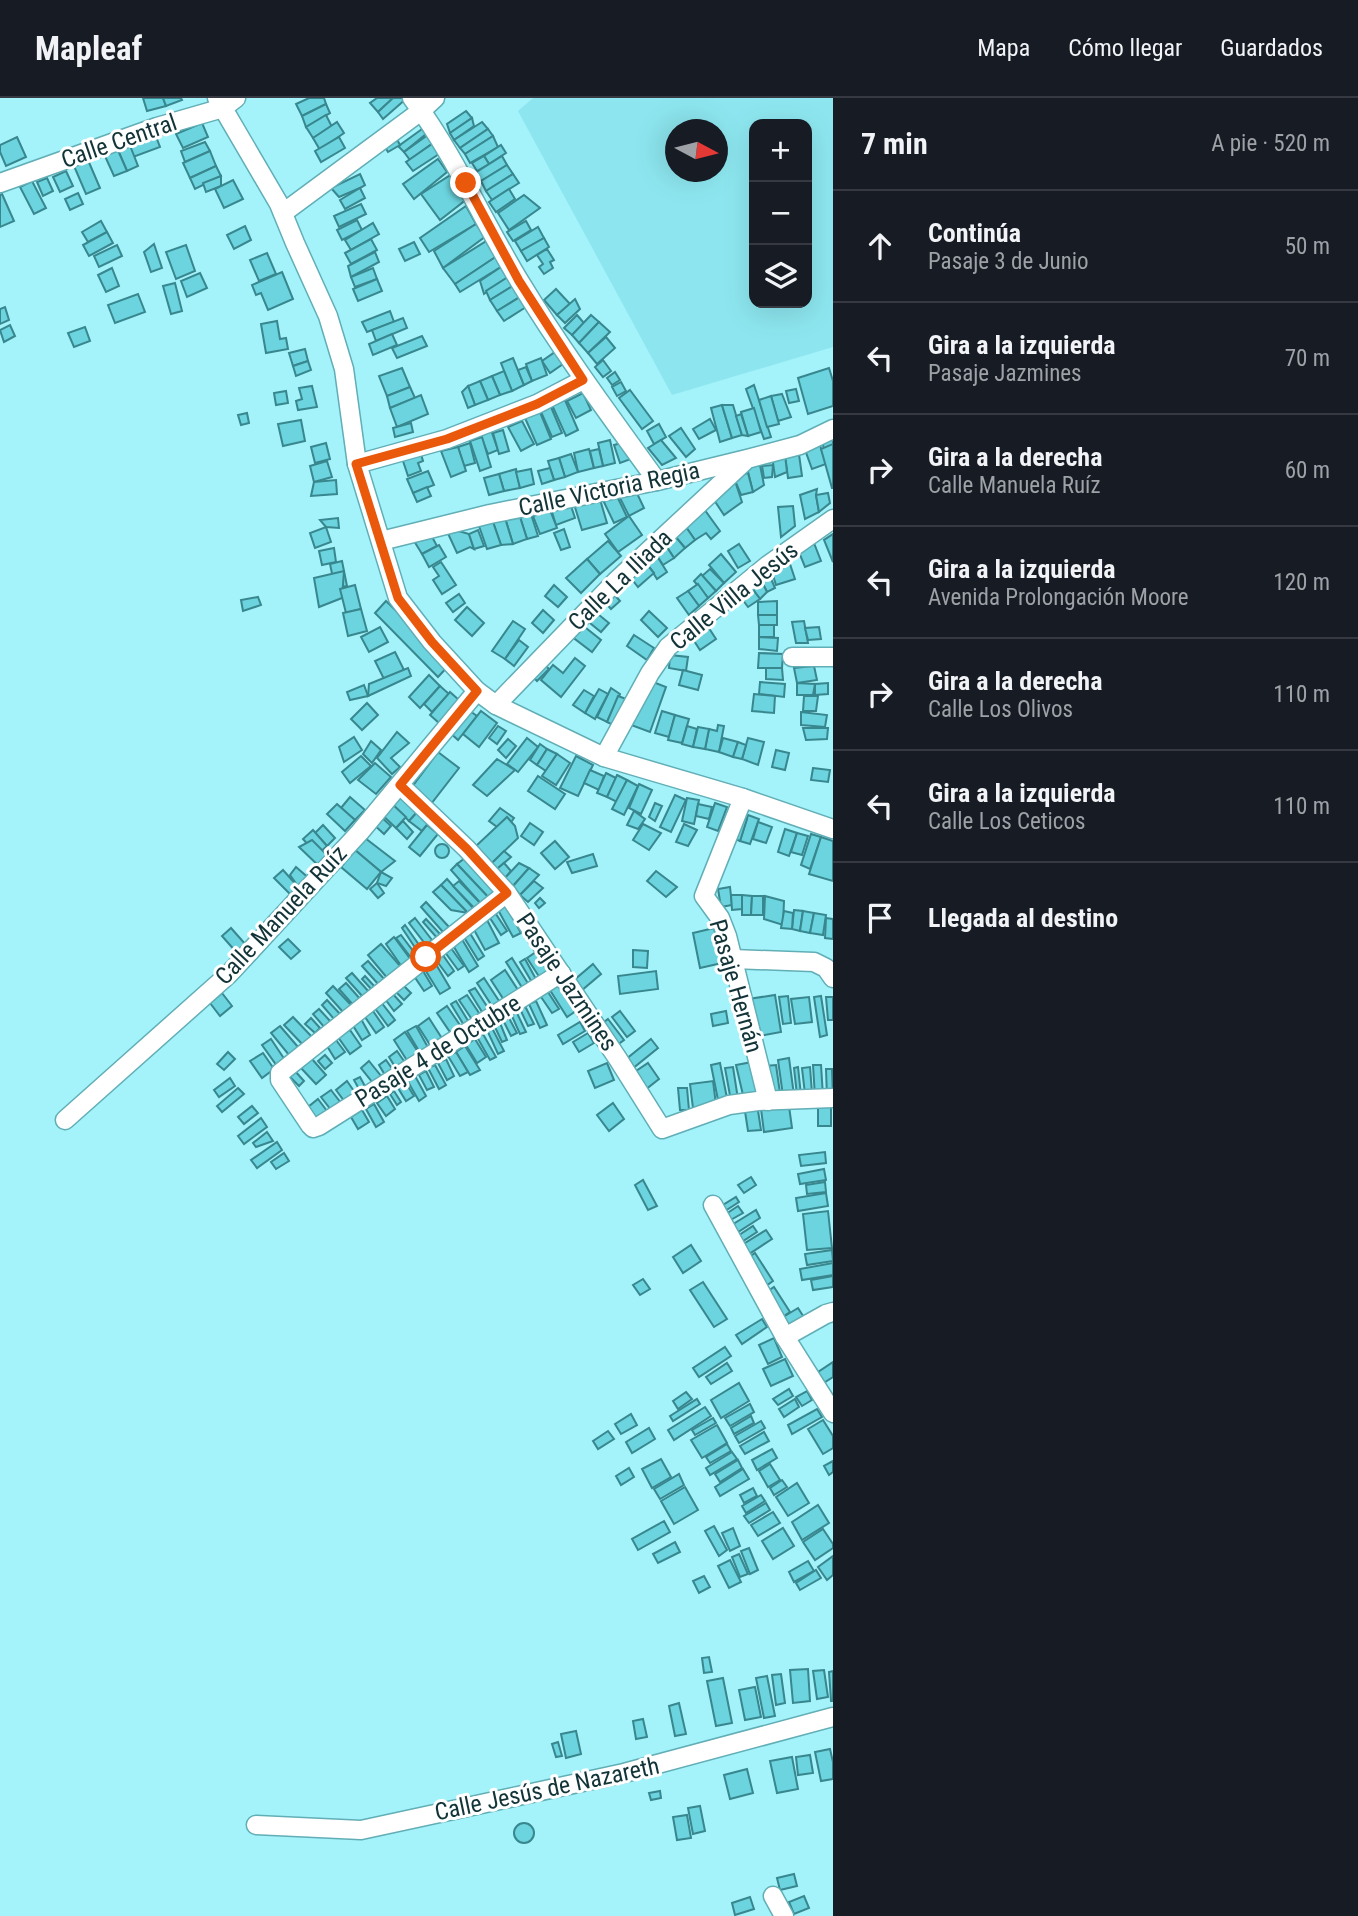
<!DOCTYPE html>
<html lang="es">
<meta charset="utf-8">
<style>
body{margin:0;font-family:"Roboto Condensed",sans-serif;background:#20242c;color:#f1f3f6}
.controls{position:absolute;right:21px;top:21px;display:grid;overflow:hidden;border-radius:14px;box-shadow:0 7px 28px #0002}
.controls button{width:63px;height:63px;display:grid;place-items:center;padding:0;border:0;border-bottom:2px solid #363941;background:#171b24;color:#f1f3f6;font:35px sans-serif}
.compass{position:absolute;left:665px;top:21px;width:63px;height:63px;border-radius:50%;background:#171b24;box-shadow:0 7px 28px #0002;rotate:97deg}
.stop{position:absolute;width:21px;height:21px;margin:-16px;border:5px solid #ea580c;border-radius:50%;background:#fff}
.stop.end{background:#ea580c;border-color:#fff;box-shadow:0 2px 7px #0008}
.list{margin:0;padding:0;list-style:none}
h2{display:flex;justify-content:space-between;align-items:center;height:91px;margin:0;padding:0 28px;font-size:30px}
h2 small{font-size:23px;font-weight:400;color:#9ea1a6}
.list li{display:grid;grid-template-columns:46px 1fr auto;gap:21px;align-items:center;box-sizing:border-box;height:112px;padding:0 28px;border-top:2px solid #363941}
.list b{display:block;font-size:26px;white-space:nowrap}
.list p{margin:0;font-size:23px;white-space:nowrap;color:#9ea1a6}
.list em{font-size:23px;font-style:normal;color:#9ea1a6}
.icon{flex:none;width:38px;height:38px;fill:none;stroke:currentColor;stroke-width:2;stroke-linecap:round;stroke-linejoin:round}
.map{position:relative;flex:none;width:833px;height:1818px;overflow:hidden}
header{display:flex;align-items:center;gap:42px;box-sizing:border-box;height:98px;padding:0 35px;background:#171b24;border-bottom:2px solid #363941}
header strong{font-size:33px}
nav{display:flex;gap:38px;margin-inline-start:auto;font-size:24px}
main{display:flex}
aside{flex:1;background:#171b24}
.map>svg:first-child{display:block}
.built{fill:#8de6ef;fill-rule:evenodd}
.building{fill:#6bd4de;stroke:#38868e;stroke-width:2}
.lines{fill:none;stroke-linecap:round;stroke-linejoin:round}
.minor-casing{stroke:#61aeb6;stroke-width:21}
.minor{stroke:#fff;stroke-width:18}
.route{stroke:#ea580c;stroke-width:9}
.labels{text-anchor:middle;dominant-baseline:central;stroke-width:6;stroke-linejoin:round;paint-order:stroke}
.street-label{font-size:24px;fill:#123337;stroke:#fff}
</style>
<header>
<strong>Mapleaf</strong>
<nav><a>Mapa</a><a>Cómo llegar</a><a>Guardados</a></nav>
</header>
<main>
<div class="map">
<svg width="833" height="1818" viewBox="0 0 833 1818">
<rect width="100%" height="100%" fill="#a4f2fa"/>
<!-- built -->
<path class="built" d="M533,0h300v249l-161,48 -154,-284zM754,26h53v179h-53zM676,32h42v42h-42z"/>
<!-- building -->
<g class="building">
<path d="M143,0h20l3,8 -19,5z"/>
<path d="M163,0h18l1,2 -16,6z"/>
<path d="M309,0h15l2,6 -24,12 -6,-12z"/>
<path d="M377,0h16l-15,14 -8,-9z"/>
<path d="M393,0h14l-24,21 -5,-7z"/>
<path d="M326,6l4,9 -24,14 -4,-11z"/>
<path d="M466,13l6,7 -22,15 -3,-9z"/>
<path d="M326,17l6,12 -19,11 -7,-11z"/>
<path d="M472,20l2,8 -20,14 -4,-7z"/>
<path d="M337,24l7,11 -24,17 -7,-12z"/>
<path d="M482,24l6,7 -28,19 -6,-8z"/>
<path d="M202,25l6,14 -25,11 -7,-14z"/>
<path d="M422,31l4,5 -22,18 -5,-5 1,-2z"/>
<path d="M488,31l5,7 -28,18 -5,-6z"/>
<path d="M432,34l5,8 -27,20 -6,-8z"/>
<path d="M155,36l5,13 -27,10 -4,-14z"/>
<path d="M395,38l5,9 -12,7 -5,-8z"/>
<path d="M493,38l5,11 -28,16 -5,-9z"/>
<path d="M17,39l9,20 -20,9 -6,-14v-7z"/>
<path d="M339,39l6,11 -24,14 -6,-11z"/>
<path d="M205,44l5,9 -25,11 -4,-11z"/>
<path d="M129,45l9,23 -11,5 -10,-23z"/>
<path d="M432,46l7,10 -26,17 -7,-9z"/>
<path d="M501,47l5,8 -17,11 -5,-8z"/>
<path d="M117,50l10,23 -13,5 -10,-22z"/>
<path d="M210,53l6,15 -26,12 -7,-15z"/>
<path d="M484,58l5,8 -12,7 -5,-8z"/>
<path d="M502,58l5,9 -26,16 -6,-8z"/>
<path d="M438,61l9,13 -33,27 -11,-15z"/>
<path d="M88,62l12,28 -14,6 -12,-28z"/>
<path d="M507,67l6,9 -27,17 -5,-10z"/>
<path d="M216,68l5,10 -26,13 -5,-11z"/>
<path d="M66,73l7,15 -13,6 -7,-15z"/>
<path d="M360,76l5,11 -5,3 -21,9 -8,-9z"/>
<path d="M452,76l15,25 -27,21 -19,-26z"/>
<path d="M513,76l6,9 -27,17 -6,-9z"/>
<path d="M221,78v10l-15,6 -3,-9z"/>
<path d="M47,80l6,13 -10,5 -6,-14z"/>
<path d="M233,82l10,19 -19,9 -9,-19z"/>
<path d="M32,83l14,27 -12,6 -14,-27z"/>
<path d="M360,90l5,10 -20,11 -5,-9z"/>
<path d="M509,91l6,10 -19,13 -7,-10z"/>
<path d="M78,95l5,11 -13,6 -5,-11z"/>
<path d="M2,96l12,27 -14,6v-32z"/>
<path d="M524,97l16,13 -31,22 -11,-17z"/>
<path d="M361,106l5,10 -27,13 -5,-11z"/>
<path d="M466,108l10,18 -47,28 -9,-14z"/>
<path d="M357,122l5,10 -20,10 -5,-10z"/>
<path d="M101,123l6,11 -19,10 -6,-10z"/>
<path d="M526,123l5,9 -18,11 -6,-9z"/>
<path d="M373,125l6,11 -28,16 -6,-10z"/>
<path d="M476,126l10,12 -43,32 -9,-17z"/>
<path d="M245,128l6,14 -17,9 -7,-14z"/>
<path d="M538,129l6,11 -23,13 -6,-10z"/>
<path d="M107,134l6,11 -24,13 -6,-11z"/>
<path d="M544,140l5,9 -22,14 -6,-10z"/>
<path d="M371,141l6,11 -26,14 -6,-11z"/>
<path d="M488,142l9,16 -42,28 -12,-16z"/>
<path d="M414,144l6,12 -15,7 -6,-12z"/>
<path d="M154,146l8,24 -11,4 -7,-20z"/>
<path d="M117,147l5,11 -23,11 -5,-11z"/>
<path d="M186,147l9,26 -19,8 -10,-27z"/>
<path d="M547,151l7,11 -4,2 3,6 -9,6 -5,-7 4,-3 -6,-9z"/>
<path d="M375,154l4,10 -28,15 -3,-11z"/>
<path d="M267,155l9,21 -17,7 -9,-21z"/>
<path d="M497,158l7,9 -44,27 -5,-8z"/>
<path d="M504,167l7,10 -27,19 -4,-13z"/>
<path d="M112,170l7,18 -13,6 -8,-17z"/>
<path d="M373,170l4,11 -22,8 -4,-10z"/>
<path d="M282,174l11,27 -25,11 -7,-17 -5,2 -4,-10z"/>
<path d="M200,175l7,15 -20,9 -6,-16z"/>
<path d="M511,177l5,9 -26,16 -4,-9z"/>
<path d="M377,181l5,12 -24,10 -5,-12z"/>
<path d="M175,185l7,28 -11,3 -8,-28z"/>
<path d="M516,186l7,11 -26,16 -7,-11z"/>
<path d="M556,191l14,15 -13,11 -13,-15z"/>
<path d="M138,196l7,18 -30,11 -7,-18z"/>
<path d="M520,199l6,10 -22,14 -7,-10z"/>
<path d="M575,201l5,10 -15,14 -8,-8z"/>
<path d="M5,209l4,13 -9,4v-15z"/>
<path d="M390,213l4,11 -27,10 -5,-10z"/>
<path d="M577,217l7,8 -12,12 -8,-7z"/>
<path d="M591,217l8,7 -20,21 -7,-8z"/>
<path d="M403,220l4,10 -31,13 -4,-11z"/>
<path d="M277,223l3,18 6,-1 2,11 -22,4 -5,-29z"/>
<path d="M599,224l11,10 -22,21 -9,-10z"/>
<path d="M10,227l5,11 -11,6 -4,-12z"/>
<path d="M85,229l5,14 -16,6 -6,-14z"/>
<path d="M392,236l5,11 -24,10 -4,-11z"/>
<path d="M422,238l5,10 -30,12 -5,-10z"/>
<path d="M606,239l9,11 -18,16 -9,-11z"/>
<path d="M305,251l3,12 -15,5 -4,-13z"/>
<path d="M555,254l8,12 -13,9 -8,-12z"/>
<path d="M513,260l11,27 -12,6 -11,-28z"/>
<path d="M541,260l6,17 -15,6 -6,-17z"/>
<path d="M603,262l8,11 -8,6 -8,-10z"/>
<path d="M308,263l3,9 -15,6 -3,-10z"/>
<path d="M526,269l6,14 -8,4 -6,-15z"/>
<path d="M402,270l8,19 -23,9 -8,-20z"/>
<path d="M829,270l4,13v25l-25,8 -10,-36z"/>
<path d="M504,273l8,20 -12,4 -8,-19z"/>
<path d="M615,274l5,8 -8,5 -5,-7z"/>
<path d="M492,278l8,19 -12,5 -8,-19z"/>
<path d="M480,283l8,19 -13,5 -7,-19z"/>
<path d="M621,284l5,9 -9,5 -5,-9z"/>
<path d="M754,287l17,52 -7,2 -18,-50z"/>
<path d="M312,288l5,21 -19,3 -2,-9 6,-2 -3,-11z"/>
<path d="M468,288l7,19 -7,3 -6,-16z"/>
<path d="M410,289l5,11 -25,10 -3,-12z"/>
<path d="M796,291l3,12 -10,2 -3,-12z"/>
<path d="M630,292l23,31 -11,8 -23,-31z"/>
<path d="M286,293l2,12 -12,2 -2,-12z"/>
<path d="M583,295l8,17 -15,8 -9,-17z"/>
<path d="M782,296l9,23 -13,4 -7,-25z"/>
<path d="M421,297l7,19 -31,13 -7,-19z"/>
<path d="M771,298l8,28 -12,3 -8,-27z"/>
<path d="M565,302l13,30 -12,6 -14,-31z"/>
<path d="M722,307l10,33 -12,4 -9,-34z"/>
<path d="M722,307h11l9,30 -10,3z"/>
<path d="M551,309l11,26 -10,4 -11,-25z"/>
<path d="M754,310l7,24 -13,4 -7,-24z"/>
<path d="M540,314l11,27 -14,6 -12,-27z"/>
<path d="M247,315l2,10 -8,2 -3,-10z"/>
<path d="M741,316l7,22 -6,-1 -6,-19z"/>
<path d="M710,321l6,11 -17,9 -6,-10z"/>
<path d="M301,322l4,21 -22,5 -5,-22z"/>
<path d="M522,323l12,23 -13,7 -13,-24z"/>
<path d="M411,325l2,9 -18,5 -2,-9z"/>
<path d="M659,326l7,13 -12,7 -7,-13z"/>
<path d="M681,330l14,21 -9,8 -17,-21z"/>
<path d="M491,332l7,20 -10,4 -8,-20z"/>
<path d="M503,332l6,21 -10,3 -6,-21z"/>
<path d="M833,338v20l-6,2 -6,-19z"/>
<path d="M482,339l9,30 -11,4 -10,-30z"/>
<path d="M610,342l5,23 -12,3 -5,-23z"/>
<path d="M661,342l15,18 -14,7 -14,-17z"/>
<path d="M625,344l6,17 -11,4 -6,-18z"/>
<path d="M819,344l7,22 -14,5 -8,-22z"/>
<path d="M326,345l4,16 -15,4 -4,-16z"/>
<path d="M470,345l5,20 -11,3 -6,-19z"/>
<path d="M833,346v44h-1l-11,-39z"/>
<path d="M458,349l8,24 -15,6 -10,-26z"/>
<path d="M798,349l4,29 -14,2 -3,-23z"/>
<path d="M589,351l5,19 -16,4 -4,-19z"/>
<path d="M599,351l4,17 -9,2 -4,-17z"/>
<path d="M421,356l2,7 -5,2 3,8 -13,5 -7,-21z"/>
<path d="M571,356l7,18 -13,5 -6,-19z"/>
<path d="M785,357l2,17 -12,5 -3,-21z"/>
<path d="M559,360l6,19 -11,3 -6,-19z"/>
<path d="M327,363l5,16 -18,5 -4,-16z"/>
<path d="M760,367l4,20 -11,7 -6,-24z"/>
<path d="M773,367l-1,12 -8,1 -2,-12z"/>
<path d="M550,370l4,12 -12,4 -4,-13z"/>
<path d="M516,371l4,19 -16,3 -5,-17z"/>
<path d="M531,371l3,15 -14,4 -4,-16z"/>
<path d="M428,373l6,14 -21,8 -6,-14z"/>
<path d="M748,375l5,19 -12,3 -7,-17 2,-2z"/>
<path d="M499,376l5,17 -15,4 -5,-17z"/>
<path d="M734,380l8,24 -18,13 -16,-24z"/>
<path d="M336,382l1,14 -26,2 3,-14z"/>
<path d="M427,389l4,9 -14,6 -4,-9z"/>
<path d="M634,389l10,21 -15,8 -13,-26z"/>
<path d="M817,391l-1,6 3,17 -14,7 -5,-24z"/>
<path d="M615,394l12,25 -13,6 -12,-25z"/>
<path d="M828,395l2,10 -11,9 -3,-17z"/>
<path d="M599,398l8,27 -25,7 -8,-26z"/>
<path d="M699,404l21,29 -9,8 -5,-6 -11,7 -16,-23z"/>
<path d="M570,405l5,15 -19,7 -5,-16z"/>
<path d="M793,408l2,20 -14,11 -3,-30z"/>
<path d="M550,412l7,18 -17,6 -7,-18z"/>
<path d="M531,416l7,22 -11,3 -7,-22z"/>
<path d="M629,418l13,19 -24,17 -13,-18z"/>
<path d="M520,419l7,22 -14,5 -8,-26z"/>
<path d="M679,419l16,23 -10,8 -17,-20z"/>
<path d="M338,420l1,10 -13,-1 -6,-7z"/>
<path d="M505,420l8,26 -12,1 -8,-23z"/>
<path d="M493,424l8,23 -14,4 -8,-23z"/>
<path d="M326,429l5,15 -16,6 -5,-15z"/>
<path d="M445,429l24,7 5,15 -4,-2 -13,6z"/>
<path d="M564,431l6,18 -9,3 -7,-17z"/>
<path d="M478,432l6,16 -10,3 -5,-15z"/>
<path d="M670,432l15,18 -11,10 -15,-23z"/>
<path d="M430,435l7,13 -15,8 -8,-13z"/>
<path d="M833,436v28l-9,-22z"/>
<path d="M659,437l15,23 -11,7 -15,-23z"/>
<path d="M812,440l9,23 -16,6 -9,-22z"/>
<path d="M608,443l13,15 -21,18 -13,-15z"/>
<path d="M739,446l11,17 -12,7 -10,-17z"/>
<path d="M439,447l7,12 -17,10 -7,-13z"/>
<path d="M650,447l17,27 -10,7 -17,-27z"/>
<path d="M334,450l2,14 -14,3 -3,-14z"/>
<path d="M786,454l9,27 -19,6 -7,-22z"/>
<path d="M721,456l15,18 -12,11 -15,-18z"/>
<path d="M639,457l15,18 -16,14 -15,-19z"/>
<path d="M587,461l13,15 -19,19 -15,-15z"/>
<path d="M342,463l5,25 -12,2 -5,-24z"/>
<path d="M441,464l15,23 -14,9 -9,-14 6,-4 -6,-9z"/>
<path d="M766,469l9,21 -8,4 -10,-20z"/>
<path d="M710,471l14,14 -8,8 -14,-15z"/>
<path d="M344,473l-2,27 -23,9 -5,-29z"/>
<path d="M757,474l10,20 -7,7 -14,-19z"/>
<path d="M701,476l15,17 -8,7 -14,-17z"/>
<path d="M746,482l14,19 -12,8 -14,-19z"/>
<path d="M698,486l10,14 -9,8 -11,-15z"/>
<path d="M355,487l6,24 -15,4 -6,-24z"/>
<path d="M554,487l13,12 -9,10 -13,-11z"/>
<path d="M606,487l14,16 -9,8 -14,-16z"/>
<path d="M688,493l11,15 -10,9 -12,-17z"/>
<path d="M459,496l6,9 -12,9 -7,-9z"/>
<path d="M258,499l3,8 -18,6 -2,-11z"/>
<path d="M386,503l65,62 -13,14 -63,-64z"/>
<path d="M777,503v14h-19v-13z"/>
<path d="M588,508l21,17 -8,9 -21,-17z"/>
<path d="M467,509l17,16 -12,13 -17,-16z"/>
<path d="M361,511l6,22 -19,5 -5,-23z"/>
<path d="M543,512l11,10 -11,13 -11,-10z"/>
<path d="M649,513l18,17 -9,9 -17,-17z"/>
<path d="M758,517h19v10h-18z"/>
<path d="M703,521l13,20 -16,11 -13,-20z"/>
<path d="M513,523l12,8 -20,30 -13,-8z"/>
<path d="M804,523l4,22h-12l-4,-21z"/>
<path d="M581,526l20,16 -9,12 -21,-16z"/>
<rect x="759" y="527" width="15" height="12"/>
<path d="M380,529l8,15 -19,10 -8,-15z"/>
<path d="M819,529l2,12 -13,1 -3,-12z"/>
<path d="M634,537l20,13 -7,12 -20,-14z"/>
<path d="M759,539l19,1 -1,13 -18,-2z"/>
<path d="M519,542l9,7 -14,19 -9,-7z"/>
<path d="M395,554l9,18 -20,9 -9,-18z"/>
<path d="M759,555l24,1 -1,14h-24z"/>
<path d="M670,557l18,2 -2,14 -17,-3z"/>
<path d="M575,560l10,8 -24,31 -20,-17 12,-15 10,8z"/>
<path d="M539,561l10,10 -12,12 -10,-10z"/>
<path d="M814,568l3,14 -20,3 -3,-15z"/>
<path d="M408,570l3,8 -43,20 1,-12z"/>
<path d="M766,570h16l1,12 -17,-1z"/>
<path d="M683,572l19,5 -4,15 -19,-5z"/>
<path d="M429,577l11,11 -20,22 -11,-11z"/>
<path d="M648,582l18,7 -16,45 -19,-7z"/>
<path d="M760,584l25,2 -1,13 -25,-3z"/>
<path d="M797,585l18,1 -2,11h-16z"/>
<path d="M828,585v11l-13,1v-11z"/>
<path d="M364,587l4,11 -18,4 -3,-8z"/>
<path d="M440,588l9,8 -17,18 -8,-8z"/>
<path d="M611,590l9,6 -13,28 -10,-5z"/>
<path d="M599,591l9,5 -13,25 -10,-6z"/>
<path d="M584,592l10,6 -9,17 -12,-8z"/>
<path d="M450,594l9,8 -20,23 -9,-8z"/>
<path d="M754,596l21,2 -1,17 -22,-2z"/>
<path d="M618,598l11,4 -12,27 -10,-5z"/>
<path d="M804,598h14l-2,15h-13z"/>
<path d="M367,605l11,12 -16,15 -11,-11z"/>
<path d="M467,611l10,7 -19,24 -10,-9z"/>
<path d="M481,613l16,12 -18,24 -16,-13z"/>
<path d="M662,613l13,4 -6,22 -14,-4z"/>
<path d="M801,614l26,3 -2,12 -24,-2z"/>
<path d="M675,617l14,4 -7,24 -14,-3z"/>
<path d="M718,627l6,1 -5,26 -14,-3 4,-20 8,2z"/>
<path d="M498,628l8,5 -9,13 -8,-6z"/>
<path d="M687,628l10,3 -4,18 -11,-3z"/>
<path d="M698,629l11,2 -4,20 -12,-2z"/>
<path d="M803,630h25l-1,11 -21,1z"/>
<path d="M397,634l12,11 -18,15 9,9 -8,7 -15,-16z"/>
<path d="M354,639l8,13 -18,12 -5,-15z"/>
<path d="M527,640l11,9 -20,25 -11,-8z"/>
<path d="M723,640l15,4 -5,15 -14,-5z"/>
<path d="M748,640l16,4 -6,23 -16,-6z"/>
<path d="M508,641l8,7 -10,12 -8,-8z"/>
<path d="M371,643l10,9 -9,13 -9,-9z"/>
<path d="M738,644l8,3 -4,14 -9,-2z"/>
<path d="M540,646l7,5 -10,16 -7,-5z"/>
<path d="M547,651l10,5 -11,17 -9,-6z"/>
<path d="M776,652l13,3 -4,17 -13,-3z"/>
<path d="M438,654l21,16 -28,36 -19,-17z"/>
<path d="M557,656l13,9 -14,22 -14,-9z"/>
<path d="M361,658l10,10 -21,17 -8,-11z"/>
<path d="M576,658l17,9 -15,31 -18,-8z"/>
<path d="M497,661l18,11 -28,26 -14,-11z"/>
<path d="M375,665l16,14 -15,17 -18,-14z"/>
<path d="M813,670l17,2 -2,12 -17,-2z"/>
<path d="M590,672l14,6 -5,14 -15,-7z"/>
<path d="M606,675l10,5 -9,19 -10,-4z"/>
<path d="M617,677l10,5 -10,22 -10,-5z"/>
<path d="M538,678l27,18 -10,15 -27,-18z"/>
<path d="M627,682l11,6 -14,29 -12,-6z"/>
<path d="M639,686l13,6 -11,24 -12,-6z"/>
<path d="M399,693l20,19 -10,11 -20,-20z"/>
<path d="M675,697l11,5 -15,32 -11,-5z"/>
<path d="M350,699l15,13 -10,10 -14,-12z"/>
<path d="M687,700l12,2 -5,24 -12,-3z"/>
<path d="M389,703l17,16 -10,11 -17,-16z"/>
<path d="M655,705l7,3 -7,15 -6,-4z"/>
<path d="M715,705l12,4 -9,24 -11,-4z"/>
<path d="M337,706l18,16 -10,11 -18,-17z"/>
<path d="M698,706l14,3 -3,12 -13,-3z"/>
<path d="M500,710l14,10 -10,14 -15,-11z"/>
<path d="M419,712l12,10 -9,11 -13,-10z"/>
<path d="M634,713l11,8 -7,10 -11,-4z"/>
<path d="M379,717l12,11 -7,8 -12,-11z"/>
<path d="M748,717l11,4 -9,25 -10,-3z"/>
<path d="M736,718l11,3 -7,22 -11,-4z"/>
<path d="M507,719l8,9 3,12 -26,25 -16,-17z"/>
<path d="M403,723l10,11 -6,7 -11,-11z"/>
<path d="M758,724l14,5 -6,16 -13,-4z"/>
<path d="M530,725l13,9 -9,13 -13,-9z"/>
<path d="M643,726l18,9 -12,17 -16,-10z"/>
<path d="M684,726l13,6 -9,16 -12,-4z"/>
<path d="M323,727l12,13 -8,8 -12,-13z"/>
<path d="M427,727l11,9 -18,22 -11,-9z"/>
<path d="M785,731l12,4 -8,23 -11,-4z"/>
<path d="M313,732l14,16 -10,9 -14,-16z"/>
<path d="M797,735l11,3 -6,19 -11,-3z"/>
<path d="M811,736l10,3 -11,32 -9,-4z"/>
<path d="M821,739l12,4v40l-24,-7z"/>
<path d="M365,740l30,23 -14,11 -26,-22z"/>
<path d="M312,742l19,19 -9,10 -23,-22z"/>
<path d="M555,743l14,16 -14,12 -14,-16z"/>
<circle cx="442" cy="753" r="7"/>
<path d="M355,752l26,22 -14,17 -26,-22z"/>
<path d="M504,753l7,6 -14,12 -5,-6z"/>
<path d="M593,756l4,12 -25,7 -5,-11z"/>
<path d="M465,760l30,32 -5,9 -33,-35z"/>
<path d="M504,765l7,8 -6,7 -8,-9z"/>
<path d="M519,765l10,5 -16,18 -8,-8z"/>
<path d="M457,766l33,35 -7,7 -32,-36z"/>
<path d="M296,769l15,13 -11,9 -10,-14z"/>
<path d="M529,770l10,7 -19,20 -7,-9z"/>
<path d="M283,772l17,19 -5,10 -21,-21z"/>
<path d="M656,773l21,16 -11,10 -19,-16z"/>
<path d="M381,774l11,6 -6,8 -9,-3z"/>
<path d="M447,781l27,30 -6,4 -27,-28z"/>
<path d="M459,783l24,25 -5,6 -25,-26z"/>
<path d="M534,783l9,7 -15,14 -8,-7z"/>
<path d="M377,785l7,10 -6,5 -8,-9z"/>
<path d="M441,787l27,28 -17,-3 -18,-18z"/>
<path d="M730,789l2,18 -11,2 -3,-18z"/>
<path d="M731,797h11v14l-10,1z"/>
<path d="M742,797l10,1 -1,19h-9z"/>
<path d="M752,798h11v19h-12z"/>
<path d="M765,798l19,5 -1,24 -19,-6z"/>
<path d="M540,800l5,5 -6,5 -4,-5z"/>
<path d="M426,804l23,25 -6,5 -22,-25z"/>
<path d="M505,806l16,29 -8,4 -16,-29z"/>
<path d="M794,812l9,1 -3,20 -8,-2z"/>
<path d="M494,813l13,20 -6,4 -13,-20z"/>
<path d="M784,813l9,2 -1,16 -11,-1z"/>
<path d="M803,813l11,2 -4,20 -10,-2z"/>
<path d="M814,815l12,2 -3,20 -13,-2z"/>
<path d="M415,820l17,22 -6,5 -17,-22z"/>
<path d="M486,820l13,25 -14,7 -13,-24z"/>
<path d="M826,820l7,1v20l-8,-1z"/>
<path d="M426,821l15,16 -4,3 -14,-16z"/>
<path d="M405,827l17,24 -4,3 -16,-24z"/>
<path d="M231,830l15,17 -9,8 -15,-17z"/>
<path d="M714,830l8,35 -22,5 -7,-35z"/>
<path d="M468,832l16,26 -6,4 -16,-26z"/>
<path d="M401,837l15,20 -4,4 -16,-21z"/>
<path d="M460,838l18,30 -9,6 -18,-30z"/>
<path d="M394,839l17,23 -9,7 -16,-23z"/>
<path d="M288,841l12,12 -9,8 -12,-12z"/>
<path d="M381,846l20,23 -13,12 -20,-24z"/>
<path d="M448,846l16,22 -6,4 -16,-22z"/>
<path d="M633,852l15,1 -1,17 -14,-1z"/>
<path d="M440,853l14,20 -6,5 -15,-20z"/>
<path d="M536,854l13,21 -9,5 -13,-20z"/>
<path d="M512,860l17,27 -6,4 -17,-27z"/>
<path d="M525,861l12,22 -4,3 -13,-22z"/>
<path d="M368,863l17,19 -6,5 -17,-19z"/>
<path d="M434,863l16,27 -10,6 -16,-26z"/>
<path d="M593,866l8,10 -20,17 -8,-10z"/>
<path d="M505,872l13,20 -14,10 -13,-20z"/>
<path d="M423,873l9,15 -8,5 -10,-15z"/>
<path d="M656,873l2,18 -38,5 -2,-18z"/>
<path d="M352,875l17,19 -6,5 -17,-19z"/>
<path d="M365,878l10,11 -3,3 -10,-11z"/>
<path d="M484,880l17,26 -7,5 -17,-26z"/>
<path d="M557,883l19,30 -9,6 -19,-30z"/>
<path d="M346,885l15,17 -7,6 -15,-17z"/>
<path d="M402,886l9,9 -7,7 -9,-9z"/>
<path d="M333,888l18,19 -8,7 -17,-19z"/>
<path d="M475,890l15,23 -6,4 -15,-24z"/>
<path d="M546,891l13,20 -7,4 -13,-19z"/>
<path d="M222,895l10,13 -12,10 -10,-13z"/>
<path d="M392,895l10,11 -8,7 -9,-12z"/>
<path d="M467,897l14,21 -8,5 -14,-21z"/>
<path d="M775,897l6,37 -27,5 -6,-38z"/>
<path d="M788,898l3,27 -8,1 -4,-27z"/>
<path d="M821,898l6,39 -7,2 -6,-40z"/>
<path d="M809,899l3,25 -17,2 -4,-25z"/>
<path d="M826,899h7v23h-5z"/>
<path d="M327,902l13,14 -6,5 -12,-14z"/>
<path d="M456,903l14,23 -5,3 -14,-23z"/>
<path d="M536,903l11,24 -7,3 -11,-24z"/>
<path d="M381,904l14,18 -7,6 -14,-19z"/>
<path d="M447,908l17,25 -10,7 -17,-25z"/>
<path d="M525,908l9,18 -6,2 -8,-17z"/>
<path d="M319,911l12,13 -6,6 -12,-14z"/>
<path d="M373,913l11,16 -8,6 -11,-16z"/>
<path d="M516,913l10,21 -6,2 -9,-20z"/>
<path d="M620,913l15,20 -8,6 -15,-20z"/>
<path d="M726,913l2,12 -15,3 -2,-12z"/>
<path d="M293,919l20,21 -9,8 -20,-21z"/>
<path d="M311,920l9,10 -5,5 -10,-9z"/>
<path d="M429,920l14,22 -11,8 -14,-22z"/>
<path d="M509,920l8,15 -6,3 -8,-16z"/>
<path d="M361,921l9,16 -8,5 -10,-16z"/>
<path d="M608,921l16,21 -11,8 -15,-21z"/>
<path d="M580,924l5,9 -22,13 -5,-9z"/>
<path d="M500,925l7,17 -5,2 -8,-17z"/>
<path d="M280,928l18,21 -9,8 -18,-22z"/>
<path d="M416,928l14,25 -8,5 -15,-25z"/>
<path d="M492,930l12,23 -6,3 -11,-24z"/>
<path d="M350,932l11,16 -11,8 -12,-17z"/>
<path d="M405,934l15,23 -12,7 -14,-22z"/>
<path d="M588,935l6,10 -15,9 -6,-10z"/>
<path d="M483,936l13,23 -6,3 -13,-23z"/>
<path d="M271,941l14,21 -8,6 -15,-21z"/>
<path d="M475,941l11,18 -9,6 -11,-18z"/>
<path d="M651,941l7,9 -26,21 -7,-9z"/>
<path d="M336,942l9,12 -10,7 -8,-13z"/>
<path d="M465,948l15,24 -10,5 -14,-23z"/>
<path d="M397,953l9,13 -9,6 -8,-13z"/>
<path d="M228,954l7,7 -11,11 -7,-6z"/>
<path d="M456,954l12,20 -8,4 -12,-20z"/>
<path d="M263,955l11,16 -12,9 -12,-17z"/>
<path d="M325,957l7,8 -7,6 -7,-8z"/>
<path d="M789,960l5,37 -11,1 -5,-36z"/>
<path d="M312,961l14,16 -10,9 -15,-16z"/>
<path d="M446,961l8,17 -7,4 -9,-17z"/>
<path d="M386,962l7,10 -8,5 -6,-10z"/>
<path d="M369,963l12,15 -8,7 -12,-15z"/>
<path d="M752,964l6,30 -15,3 -7,-30z"/>
<path d="M607,965l7,17 -19,8 -7,-17z"/>
<path d="M648,965l11,16 -14,11 -12,-17z"/>
<path d="M720,965l8,40 -9,2 -8,-40z"/>
<path d="M435,967l11,20 -7,4 -11,-21z"/>
<path d="M776,967l4,28 -11,2 -4,-29z"/>
<path d="M813,967h8l2,31 -8,1z"/>
<path d="M733,969l5,32 -7,2 -6,-33z"/>
<path d="M798,969l3,28h-4l-3,-27z"/>
<path d="M810,969l2,26 -7,1 -3,-26z"/>
<path d="M826,971h6l1,29h-6z"/>
<path d="M295,973l9,10 -5,5 -10,-10z"/>
<path d="M426,973l8,16 -7,3 -8,-15z"/>
<path d="M415,978l11,20 -7,5 -12,-21z"/>
<path d="M360,979l6,11 -6,3 -6,-11z"/>
<path d="M230,980l5,8 -16,11 -5,-7z"/>
<path d="M347,983l9,13 -11,8 -9,-12z"/>
<path d="M713,983l3,24 -23,3 -3,-24z"/>
<path d="M406,985l8,13 -8,5 -8,-13z"/>
<path d="M238,990l6,6 -22,18 -5,-6z"/>
<path d="M678,990h9l2,22h-9z"/>
<path d="M331,992l10,13 -10,7 -10,-13z"/>
<path d="M394,993l7,11 -4,3 -7,-11z"/>
<path d="M387,998l8,13 -9,7 -9,-13z"/>
<path d="M318,1001l9,12 -10,8 -9,-12z"/>
<path d="M613,1005l11,16 -15,12 -12,-16z"/>
<path d="M374,1006l10,18 -8,5 -10,-18z"/>
<path d="M757,1006l4,26 -13,1 -4,-26z"/>
<path d="M252,1008l6,7 -14,11 -6,-7z"/>
<path d="M789,1008l3,22 -28,4 -3,-23z"/>
<rect x="818" y="1008" width="13" height="20"/>
<path d="M362,1012l7,12 -11,7 -7,-12z"/>
<path d="M261,1020l6,9 -23,17 -6,-8z"/>
<path d="M267,1034l6,9 -17,6 -3,-4z"/>
<path d="M277,1044l5,8 -25,18 -6,-8z"/>
<path d="M825,1054l1,11 -25,3 -2,-11z"/>
<path d="M284,1055l5,8 -13,8 -5,-7z"/>
<path d="M824,1071l2,11 -26,4 -2,-10z"/>
<path d="M751,1079l5,8 -12,8 -6,-8z"/>
<path d="M643,1082l14,26 -9,4 -13,-25z"/>
<path d="M825,1084l1,10 -19,2 -1,-9z"/>
<path d="M826,1095l2,13 -30,5 -2,-13z"/>
<path d="M736,1099l3,5 -17,11 -4,-5z"/>
<path d="M738,1108l5,7 -16,9 -4,-6z"/>
<path d="M756,1112l4,8 -25,16 -5,-8z"/>
<path d="M828,1113l4,37 -25,2 -4,-36z"/>
<path d="M753,1128l4,6 -20,13 -4,-6z"/>
<path d="M766,1132l6,9 -29,19 -6,-10z"/>
<path d="M691,1147l10,16 -18,12 -10,-16z"/>
<path d="M832,1152l1,11 -26,4 -2,-11z"/>
<path d="M755,1155l18,28 -10,7 -18,-28z"/>
<path d="M833,1165v12l-31,5 -2,-11z"/>
<path d="M833,1178v11l-20,3 -2,-10z"/>
<path d="M643,1181l7,10 -10,6 -7,-10z"/>
<path d="M703,1184l24,37 -13,8 -24,-37z"/>
<path d="M774,1189l16,25 -12,8 -16,-25z"/>
<path d="M798,1210l7,11 -23,15 -7,-12z"/>
<path d="M762,1221l5,8 -25,17 -6,-9z"/>
<path d="M774,1240l8,19 -14,7 -9,-19z"/>
<path d="M725,1249l6,9 -32,21 -6,-9z"/>
<path d="M785,1261l8,17 -22,10 -8,-17z"/>
<path d="M833,1264v15l-11,7 -7,-10z"/>
<path d="M727,1265l5,8 -21,13 -5,-7z"/>
<path d="M739,1285l10,18 -28,17 -10,-18z"/>
<path d="M789,1291l4,7 -15,9 -5,-6z"/>
<path d="M807,1293l5,9 -10,6 -6,-9z"/>
<path d="M686,1294l6,7 -14,10 -5,-8z"/>
<path d="M697,1301l3,5 -27,17 -3,-5z"/>
<path d="M795,1301l4,8 -15,10 -5,-8z"/>
<path d="M750,1306l4,8 -24,14 -5,-8z"/>
<path d="M705,1309l6,9 -37,24 -6,-10z"/>
<path d="M817,1311l5,8 -30,17 -4,-9z"/>
<path d="M631,1316l6,11 -16,9 -6,-10z"/>
<path d="M751,1318l3,7 -20,11 -3,-6z"/>
<path d="M713,1320l3,5 -21,12 -3,-5z"/>
<path d="M823,1322l10,16v12l-10,6 -15,-25z"/>
<path d="M761,1323l4,7 -26,15 -4,-7z"/>
<path d="M717,1327l10,18 -25,15 -11,-18z"/>
<path d="M649,1330l6,11 -23,14 -6,-11z"/>
<path d="M608,1333l6,8 -16,10 -5,-8z"/>
<path d="M764,1334l5,9 -24,13 -5,-8z"/>
<path d="M727,1346l4,7 -21,12 -4,-6z"/>
<path d="M772,1351l5,9 -20,12 -5,-10z"/>
<path d="M732,1354l5,7 -27,16 -4,-7z"/>
<path d="M661,1361l10,18 -19,11 -10,-19z"/>
<path d="M738,1362l4,8 -22,14 -5,-8z"/>
<path d="M833,1363v11l-4,3 -5,-9z"/>
<path d="M770,1366l10,16 -12,7 -9,-16z"/>
<path d="M629,1370l5,9 -13,8 -5,-9z"/>
<path d="M743,1371l6,10 -29,17 -5,-9z"/>
<path d="M679,1376l5,11 -24,14 -6,-10z"/>
<path d="M782,1382l5,7 -13,8 -4,-7z"/>
<path d="M797,1385l12,20 -21,13 -12,-19z"/>
<path d="M685,1389l13,23 -24,14 -13,-23z"/>
<path d="M753,1390l4,8 -13,7 -4,-8z"/>
<path d="M761,1397l4,6 -19,12 -4,-7z"/>
<path d="M766,1405l4,7 -21,13 -5,-7z"/>
<path d="M818,1407l11,18 -27,17 -10,-18z"/>
<path d="M773,1414l7,11 -22,13 -7,-11z"/>
<path d="M664,1423l6,11 -32,18 -6,-11z"/>
<path d="M714,1428l13,24 -8,6 -14,-25z"/>
<path d="M733,1430l7,18 -10,5 -8,-18z"/>
<path d="M783,1430l11,18 -21,13 -11,-18z"/>
<path d="M823,1431l10,15v4l-18,12 -12,-18z"/>
<path d="M675,1444l5,10 -22,11 -5,-9z"/>
<path d="M749,1450l9,22 -8,4 -9,-23z"/>
<path d="M739,1456l9,20 -8,3 -8,-20z"/>
<path d="M833,1458v19l-6,5 -9,-13z"/>
<path d="M730,1462l11,22 -12,6 -11,-22z"/>
<path d="M808,1463l6,10 -20,11 -5,-10z"/>
<path d="M816,1472l5,8 -21,12 -4,-7z"/>
<path d="M704,1478l6,11 -11,6 -6,-12z"/>
<path d="M709,1559l3,15 -8,1 -2,-15z"/>
<path d="M808,1571l2,32 -17,2 -3,-33z"/>
<path d="M824,1572l4,27 -11,2 -4,-28z"/>
<path d="M833,1573v30h-2l-2,-29z"/>
<path d="M781,1576l4,29 -9,2 -4,-30z"/>
<path d="M767,1578l8,40 -11,2 -8,-40z"/>
<path d="M723,1580l9,45 -16,3 -9,-45z"/>
<path d="M755,1589l6,30 -16,3 -6,-30z"/>
<path d="M679,1605l7,31 -11,2 -6,-30z"/>
<path d="M643,1621l4,18 -11,2 -3,-18z"/>
<path d="M576,1633l5,23 -15,4 -5,-24z"/>
<path d="M558,1644l4,14 -6,1 -4,-13z"/>
<path d="M830,1651l3,13v17l-12,2 -6,-29z"/>
<path d="M810,1657l3,18 -15,2 -2,-18z"/>
<path d="M792,1659l6,32 -21,4 -7,-32z"/>
<path d="M747,1671l6,24 -23,6 -6,-24z"/>
<path d="M660,1693l1,7 -10,2 -2,-7z"/>
<path d="M700,1708l5,25 -12,3 -5,-26z"/>
<path d="M687,1717l4,23 -14,2 -4,-23z"/>
<circle cx="524" cy="1735" r="10"/>
<path d="M794,1776l3,12 -17,4 -3,-12z"/>
<path d="M804,1798l5,12 -15,6 -5,-12z"/>
<path d="M750,1799l4,12 -19,6 -3,-12z"/>
</g>
<g class="lines">
<defs>
<g id="minor">
<path d="M217,0l62,106 16,39 33,73 16,53 13,95 41,134 34,44 45,49 19,14 108,52 139,41 90,31"/>
<path d="M412,0c43,58 71,123 108,184 42,69 90,134 137,199"/>
<path d="M0,85l157,-56 66,-19 13,-10"/>
<path d="M283,115l138,-102 14,-13"/>
<path d="M357,366l90,-25 90,-35 46,-24"/>
<path d="M381,443l109,-27 167,-33 90,-22 53,-14 33,-16"/>
<path d="M792,559h41"/>
<path d="M496,607l120,-124 128,-119"/>
<path d="M604,659l46,-84 18,-26 100,-82 65,-46"/>
<path d="M400,687l67,64 40,44 111,166 44,70 67,-24 29,-4 75,-3"/>
<path d="M743,700l-39,98 16,22 7,18 41,165"/>
<path d="M507,795l-227,180v7l30,45 3,3 6,-2 242,-153"/>
<path d="M733,861l81,3 12,6 7,10"/>
<path d="M65,1022l164,-146 131,-142 117,-141"/>
<path d="M713,1107l72,132 48,76"/>
<path d="M785,1239l41,-23 7,-2"/>
<path d="M256,1727l105,5 263,-57 209,-56"/>
<path d="M773,1798l11,20"/>
</g>
</defs>
<!-- minor casing -->
<use href="#minor" class="minor-casing"/>
<!-- minor -->
<use href="#minor" class="minor"/>
</g>
<g class="lines">
<!-- route -->
<path class="route" d="M426,859l81,-64 -40,-44 -67,-64 77,-94 -45,-49 -34,-44 -42,-134 91,-25 90,-35 46,-24 -64,-99 -53,-98"/>
</g>
<g class="labels">
<!-- street labels -->
<g class="street-label">
<text transform="translate(119 43) rotate(-19)">Calle Central</text>
<text transform="translate(609 391) rotate(-12)">Calle Victoria Regia</text>
<text transform="translate(620 482) rotate(-44)">Calle La Iliada</text>
<text transform="translate(734 498) rotate(-39)">Calle Villa Jesús</text>
<text transform="translate(281 817) rotate(-47)">Calle Manuela Ruíz</text>
<text transform="translate(567 884) rotate(56)">Pasaje Jazmines</text>
<text transform="translate(736 888) rotate(74)">Pasaje Hernán</text>
<text transform="translate(438 953) rotate(-32)">Pasaje 4 de Octubre</text>
<text transform="translate(547 1691) rotate(-12)">Calle Jesús de Nazareth</text>
</g>
</g>
</svg>
<div class="controls">
<button>+</button>
<button>−</button>
<button><svg class="icon" aria-label="layers" viewBox="0 0 24 24"><path d="M12 4l9 5-9 5-9-5zM3 14l9 5 9-5"/></svg></button>
</div>
<svg class="compass" viewBox="-18 -18 36 36"><path d="M0-13l5 13h-10z" fill="#e53935"/><path d="M0 13l5-13h-10z" fill="#9ea1a6"/></svg>
<div class="stop" style="left:426px;top:859px"></div>
<div class="stop end" style="left:466px;top:85px"></div>
</div>
<aside>
<h2>7 min<small>A pie · 520 m</small></h2>
<ul class="list">
<li><svg class="icon" aria-label="ahead" viewBox="0 0 24 24"><path d="M12 20V5M6 11l6-6 6 6"/></svg><div><b>Continúa</b><p>Pasaje 3 de Junio</p></div><em>50 m</em></li>
<li><svg class="icon" aria-label="left" viewBox="0 0 24 24"><path d="M17 20v-9H6M10 6l-5 5 5 5"/></svg><div><b>Gira a la izquierda</b><p>Pasaje Jazmines</p></div><em>70 m</em></li>
<li><svg class="icon" aria-label="right" viewBox="0 0 24 24"><path d="M7 20v-9h11M14 6l5 5-5 5"/></svg><div><b>Gira a la derecha</b><p>Calle Manuela Ruíz</p></div><em>60 m</em></li>
<li><svg class="icon" aria-label="left" viewBox="0 0 24 24"><path d="M17 20v-9H6M10 6l-5 5 5 5"/></svg><div><b>Gira a la izquierda</b><p>Avenida Prolongación Moore</p></div><em>120 m</em></li>
<li><svg class="icon" aria-label="right" viewBox="0 0 24 24"><path d="M7 20v-9h11M14 6l5 5-5 5"/></svg><div><b>Gira a la derecha</b><p>Calle Los Olivos</p></div><em>110 m</em></li>
<li><svg class="icon" aria-label="left" viewBox="0 0 24 24"><path d="M17 20v-9H6M10 6l-5 5 5 5"/></svg><div><b>Gira a la izquierda</b><p>Calle Los Ceticos</p></div><em>110 m</em></li>
<li><svg class="icon" aria-label="arrive" viewBox="0 0 24 24"><path d="M6 21V4h12l-3 4 3 4H6"/></svg><div><b>Llegada al destino</b></div></li>
</ul>
</aside>
</main>
